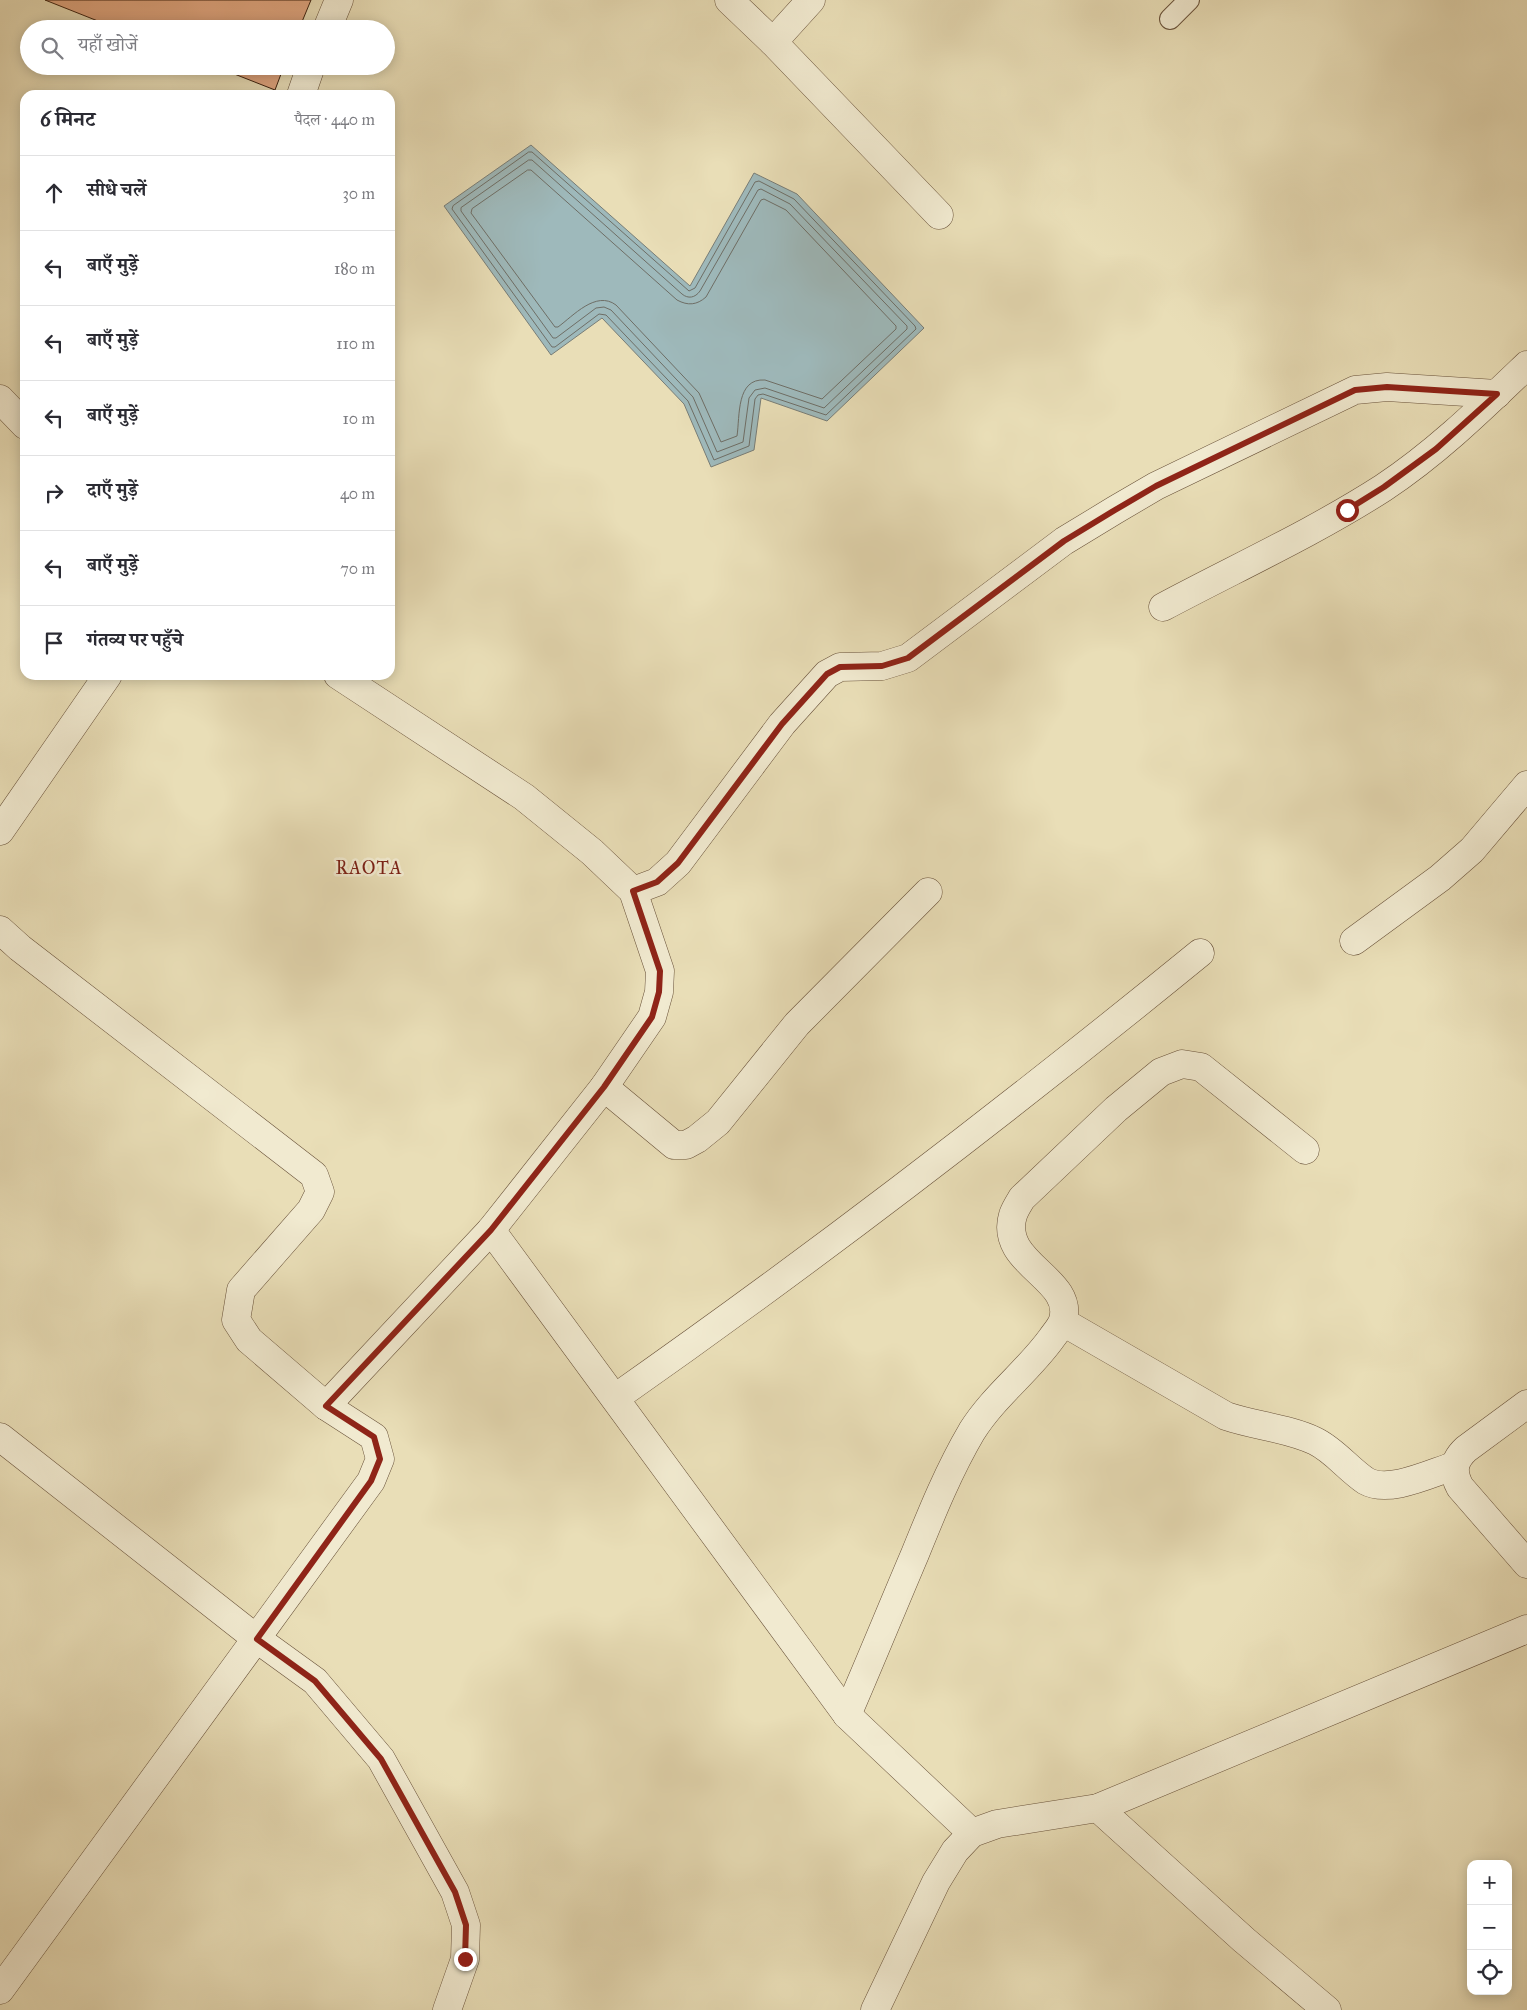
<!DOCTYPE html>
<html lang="hi">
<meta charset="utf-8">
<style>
body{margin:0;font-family:"IM FELL Great Primer","Noto Serif Devanagari",serif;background:#f2f2f3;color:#2b2b33}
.controls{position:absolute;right:15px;bottom:15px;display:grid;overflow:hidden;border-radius:10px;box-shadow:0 2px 12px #0003}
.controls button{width:45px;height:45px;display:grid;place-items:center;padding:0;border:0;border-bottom:1px solid #e1e1e2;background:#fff;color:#2b2b33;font:25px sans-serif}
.stop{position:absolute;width:15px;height:15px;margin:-11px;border:4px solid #8f2418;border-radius:50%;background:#fff}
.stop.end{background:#8f2418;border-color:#fff;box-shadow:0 1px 5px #0008}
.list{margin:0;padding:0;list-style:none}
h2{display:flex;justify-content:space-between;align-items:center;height:65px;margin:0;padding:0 20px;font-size:21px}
h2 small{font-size:16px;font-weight:400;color:#7c7c81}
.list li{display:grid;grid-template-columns:32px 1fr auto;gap:15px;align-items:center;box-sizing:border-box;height:75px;padding:0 20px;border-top:1px solid #e1e1e2}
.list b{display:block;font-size:19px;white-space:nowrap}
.list em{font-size:16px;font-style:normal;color:#7c7c81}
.icon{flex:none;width:28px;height:28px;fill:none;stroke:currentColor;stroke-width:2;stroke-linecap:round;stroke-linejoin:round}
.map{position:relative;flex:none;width:1527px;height:2010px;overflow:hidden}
.search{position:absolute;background:#fff;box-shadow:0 2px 12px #0003;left:20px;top:20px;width:375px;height:55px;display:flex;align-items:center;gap:12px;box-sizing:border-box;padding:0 18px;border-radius:28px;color:#7c7c81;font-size:19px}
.panel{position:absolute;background:#fff;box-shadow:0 2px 12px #0003;left:20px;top:90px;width:375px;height:590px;border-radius:15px}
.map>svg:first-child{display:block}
.water{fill:#9eb9bb;stroke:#787d77}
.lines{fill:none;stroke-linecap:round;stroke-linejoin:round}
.shore{stroke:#6e6e66;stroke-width:1}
.building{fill:#e0a680;stroke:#3e2311}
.service-casing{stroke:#69523a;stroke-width:22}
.minor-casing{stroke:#69523a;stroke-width:29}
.tertiary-casing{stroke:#69523a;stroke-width:29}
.service{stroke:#f1ead0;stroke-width:20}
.minor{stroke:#f1ead0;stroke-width:28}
.tertiary{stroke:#f1ead0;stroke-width:28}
.route{stroke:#8f2418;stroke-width:6}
.labels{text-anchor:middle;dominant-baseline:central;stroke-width:5;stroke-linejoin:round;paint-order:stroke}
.quarter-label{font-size:18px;letter-spacing:1px;fill:#7a1f14;stroke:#f1ead0}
</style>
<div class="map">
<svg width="1527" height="2010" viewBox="0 0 1527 2010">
<rect width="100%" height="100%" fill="#e9deb7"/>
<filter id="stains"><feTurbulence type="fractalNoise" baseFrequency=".004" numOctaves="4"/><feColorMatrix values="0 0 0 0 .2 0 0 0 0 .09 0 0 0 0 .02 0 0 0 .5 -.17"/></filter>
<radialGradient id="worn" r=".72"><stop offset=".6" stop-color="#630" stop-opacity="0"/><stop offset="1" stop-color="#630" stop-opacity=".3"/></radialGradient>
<!-- water -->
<path class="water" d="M531,145l159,141 64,-113 43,21 127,134 -97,93 -66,-23 -7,52 -43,17 -27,-63 -82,-86 -51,37 -107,-149z"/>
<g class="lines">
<!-- shore -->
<g class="shore">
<path d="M529,152h3l157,139 6,-3 60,-106 4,-1 35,18 121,127 1,3 -90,86 -63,-21 -5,1 -3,4 -6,47 -35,14 -26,-59 -82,-86 -7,-1 -44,33h-3l-100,-138 1,-3z"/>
<path d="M529,160h3l150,134c6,5 13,4 18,-3l58,-101 3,-1 29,15 117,122v3l-83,79 -59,-20 -10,2 -6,8 -6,44 -26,10 -24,-55 -82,-87 -7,-3 -8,1 -40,30h-3l-92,-127v-3z"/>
<path d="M528,170h3l146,130c11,6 20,5 29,-3l55,-97 3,-1 22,11 110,116v3l-74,70 -57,-19c-29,-2 -25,36 -28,56l-16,6 -22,-49 -83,-88c-20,-15 -43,11 -58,22h-3l-84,-114 1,-4z"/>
</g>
</g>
<!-- building -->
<g class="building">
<path d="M45,0h266l-12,29h-181z"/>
<path d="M214,66h70l-9,24z"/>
</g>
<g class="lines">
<defs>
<path id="service" d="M1170,19l19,-19"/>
<g id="minor">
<path d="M729,0l44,42 166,173"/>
<path d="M327,29l12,-29"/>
<path d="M773,42l38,-42"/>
<path d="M301,95l10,-29"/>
<path d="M0,399l25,26"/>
<path d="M1163,607c73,-39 150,-74 220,-119 53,-35 98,-79 144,-123"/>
<path d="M0,831l108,-156"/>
<path d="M633,891l24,-9 21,-19 104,-139 45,-50 13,-7 42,-1 26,-8 156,-117 51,-31 41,-24 199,-96 32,-3 110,7"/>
<path d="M0,930l20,18 294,227 6,17 -9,18 -70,80 -5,30 13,20 77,66 48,31 6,22 -9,22 -371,509"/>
<path d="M1354,941l86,-63 32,-28 55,-65"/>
<path d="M604,1087l70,58h12l11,-6 21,-17 79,-98 131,-132"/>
<path d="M491,1230l356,485 125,118"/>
<path d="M1063,1322l163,94c29,10 62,12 89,25 19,9 33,28 51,40 23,13 65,-8 88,-15"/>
<path d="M615,1398c201,-141 395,-290 585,-445"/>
<path d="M1527,1404l-61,45c-13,12 -14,23 -6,38l67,77"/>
<path d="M326,1406l165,-176 113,-143 48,-70 7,-25 1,-21 -27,-80 -41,-39 -68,-55 -186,-122"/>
<path d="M0,1437l257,202 58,42 66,78 74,133 11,33 -1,34 -18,51"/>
<path d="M847,1715c23,-53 45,-107 68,-161 17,-42 34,-84 57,-123 22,-35 55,-59 79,-92 4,-6 10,-12 12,-19 12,-42 -65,-56 -50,-105 2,-6 6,-12 9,-17l94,-89 45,-37 21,-8 19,3 104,83"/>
<path d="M1098,1808l146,132 83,70"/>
</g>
<path id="tertiary" d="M875,2010l61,-128 19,-31 17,-18 25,-9 101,-16 429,-179"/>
</defs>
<!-- service casing -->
<use href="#service" class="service-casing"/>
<!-- minor casing -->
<use href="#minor" class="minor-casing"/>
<!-- tertiary casing -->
<use href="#tertiary" class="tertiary-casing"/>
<!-- service -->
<use href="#service" class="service"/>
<!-- minor -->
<use href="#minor" class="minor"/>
<!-- tertiary -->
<use href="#tertiary" class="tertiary"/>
</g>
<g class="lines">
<!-- route -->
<path class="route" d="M465,1959l1,-34 -11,-33 -74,-133 -66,-78 -58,-42 114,-158 9,-22 -6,-22 -48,-31 165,-176 113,-143 48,-70 7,-25 1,-21 -27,-80 24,-9 21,-19 104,-139 45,-50 13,-7 42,-1 26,-8 156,-117 51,-31 41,-24 199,-96 32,-3 110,7 -61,55 -52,38 -37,23"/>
</g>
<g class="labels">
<!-- quarter labels -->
<g class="quarter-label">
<text x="369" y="868">RAOTA</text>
</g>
</g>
<rect width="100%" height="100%" filter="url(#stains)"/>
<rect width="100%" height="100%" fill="url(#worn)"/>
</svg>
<div class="controls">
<button>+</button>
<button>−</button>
<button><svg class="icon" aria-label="locate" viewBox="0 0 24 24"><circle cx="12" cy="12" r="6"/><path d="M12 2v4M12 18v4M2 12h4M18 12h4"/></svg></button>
</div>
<div class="stop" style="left:1347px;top:510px"></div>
<div class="stop end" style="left:465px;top:1959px"></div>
<div class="search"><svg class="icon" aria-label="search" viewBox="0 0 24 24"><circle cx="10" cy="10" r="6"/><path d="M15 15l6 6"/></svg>यहाँ खोजें</div>
<section class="panel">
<h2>6 मिनट<small>पैदल · 440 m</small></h2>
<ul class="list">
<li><svg class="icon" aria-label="ahead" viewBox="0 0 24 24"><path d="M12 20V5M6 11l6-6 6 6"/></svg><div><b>सीधे चलें</b></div><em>30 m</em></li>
<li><svg class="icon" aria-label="left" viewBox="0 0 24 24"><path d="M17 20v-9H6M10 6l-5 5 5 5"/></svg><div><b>बाएँ मुड़ें</b></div><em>180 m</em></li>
<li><svg class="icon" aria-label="left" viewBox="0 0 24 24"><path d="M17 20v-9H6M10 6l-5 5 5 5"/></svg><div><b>बाएँ मुड़ें</b></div><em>110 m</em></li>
<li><svg class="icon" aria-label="left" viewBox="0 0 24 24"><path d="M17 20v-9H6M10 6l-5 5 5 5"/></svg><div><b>बाएँ मुड़ें</b></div><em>10 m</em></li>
<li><svg class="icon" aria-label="right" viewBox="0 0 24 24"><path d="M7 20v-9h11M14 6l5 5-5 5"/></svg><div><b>दाएँ मुड़ें</b></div><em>40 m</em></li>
<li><svg class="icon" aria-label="left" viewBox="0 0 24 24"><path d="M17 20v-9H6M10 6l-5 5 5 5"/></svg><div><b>बाएँ मुड़ें</b></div><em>70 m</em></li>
<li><svg class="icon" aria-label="arrive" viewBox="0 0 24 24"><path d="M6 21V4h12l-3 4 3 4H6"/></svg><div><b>गंतव्य पर पहुँचे</b></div></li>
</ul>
</section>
</div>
